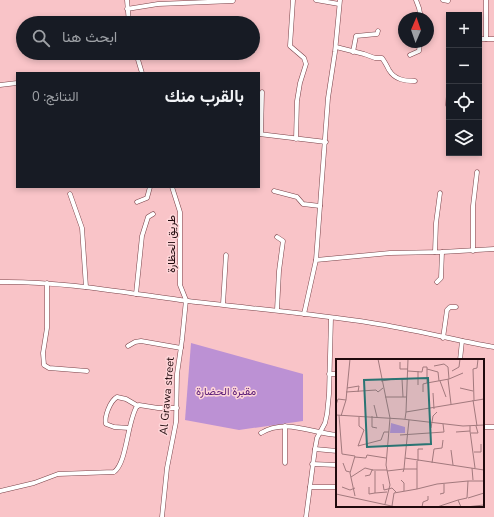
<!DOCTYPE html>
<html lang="ar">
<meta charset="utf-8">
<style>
body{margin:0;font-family:"Nunito Sans",Vazirmatn,sans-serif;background:#20242c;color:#f1f3f6;direction:rtl}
.controls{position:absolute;right:12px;top:12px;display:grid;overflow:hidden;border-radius:0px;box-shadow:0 2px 6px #0003}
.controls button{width:36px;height:36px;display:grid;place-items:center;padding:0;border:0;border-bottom:1px solid #363941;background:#171b24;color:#f1f3f6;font:20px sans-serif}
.compass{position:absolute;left:398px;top:12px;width:36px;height:36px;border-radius:50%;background:#171b24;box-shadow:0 2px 6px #0003;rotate:2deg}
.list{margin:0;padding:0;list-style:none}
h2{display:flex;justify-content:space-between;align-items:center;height:52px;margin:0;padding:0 16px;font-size:17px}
h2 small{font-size:13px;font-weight:400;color:#9ea1a6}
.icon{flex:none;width:22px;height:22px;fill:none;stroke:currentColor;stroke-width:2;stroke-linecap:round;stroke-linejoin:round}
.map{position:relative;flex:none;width:494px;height:517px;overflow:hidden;direction:ltr}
.search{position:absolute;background:#171b24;box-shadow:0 2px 6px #0003;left:16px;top:16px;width:244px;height:44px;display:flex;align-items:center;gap:10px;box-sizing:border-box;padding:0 14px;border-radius:22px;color:#9ea1a6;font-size:15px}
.panel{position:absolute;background:#171b24;box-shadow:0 2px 6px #0003;left:16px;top:72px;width:244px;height:116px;border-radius:0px;direction:rtl}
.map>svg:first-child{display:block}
.green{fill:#bc91d4}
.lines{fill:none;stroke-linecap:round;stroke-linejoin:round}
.minor-casing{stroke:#794248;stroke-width:5}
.minor{stroke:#fff;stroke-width:4}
.labels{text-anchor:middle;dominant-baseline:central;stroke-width:3;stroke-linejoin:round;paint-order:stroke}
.street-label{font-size:11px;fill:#1f090c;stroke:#fed5d8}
.park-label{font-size:11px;fill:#5b1c77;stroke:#fed5d8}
.inset-road{fill:none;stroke:#a2797d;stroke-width:1}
.view{fill:#2a7473;fill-opacity:0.15;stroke:#2a7473;stroke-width:2}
.inset-edge{fill:none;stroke:#1f090c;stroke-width:2}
</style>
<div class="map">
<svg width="494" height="517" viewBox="0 0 494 517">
<rect width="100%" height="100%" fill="#f9c4c8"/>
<!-- green -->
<path class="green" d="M191,343l112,31v47l-64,9 -54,-10z"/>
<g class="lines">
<defs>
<g id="minor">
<path d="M127,0l2,23"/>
<path d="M293,0l-3,46 14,12 2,6 -6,19 -3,18 -1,38"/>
<path d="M316,0l23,4"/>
<path d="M416,0l3,8 2,10"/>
<path d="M443,0l5,1"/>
<path d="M486,0v39h8"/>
<path d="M127,9l31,-5 75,-3"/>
<path d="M479,39h7"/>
<path d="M336,47l28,7 11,4h7c3,4 5,8 7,12 6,10 16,11 26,11"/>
<path d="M353,52l3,-16 21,-2 1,-3"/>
<path d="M136,53l6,20"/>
<path d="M410,55l9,-4 1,-9"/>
<path d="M0,85l17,-2"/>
<path d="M448,105l1,-16"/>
<path d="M259,134l67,8"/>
<path d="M261,134l1,-42"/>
<path d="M274,191l23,6 6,7 17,2"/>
<path d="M70,194l12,34 4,59"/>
<path d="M137,202l10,-4 3,-11"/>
<path d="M277,237l6,4 -4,30 -2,39"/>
<path d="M473,251v-45l4,-34"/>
<path d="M435,252l1,-29 4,-30"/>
<path d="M316,260l12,-162 7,-46 5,-52"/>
<path d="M0,282c60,-1 121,10 180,18 64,8 129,13 192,23 41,6 81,17 122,24"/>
<path d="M437,282l4,-4 1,-26"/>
<path d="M47,283v45l-4,25 1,12 5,3 38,3"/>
<path d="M136,294l6,-58 6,-19 5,-3"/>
<path d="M223,304l3,-49"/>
<path d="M304,314l12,-54 74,-7 52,-1 52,-3"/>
<path d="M443,338l4,-28 3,-3h6"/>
<path d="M128,346l7,-4 6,-1 40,7"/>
<path d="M460,360l2,-19"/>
<path d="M329,374h8"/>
<path d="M483,427h11"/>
<path d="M129,428l-15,-1 -8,-3c-2,-7 4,-23 11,-27l9,2 12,7"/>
<path d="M261,433c24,-15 50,0 76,2"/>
<path d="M315,449l22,2"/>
<path d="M285,463v-37"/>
<path d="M312,464l25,1"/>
<path d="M310,487h27"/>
<path d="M0,491l34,-8 24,-9 56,-2c13,-9 13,-50 23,-66l2,-1 19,3h19"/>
<path d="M162,517l5,-49 9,-46 1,-48 5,-34 4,-40 -6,-15v-73l-8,-25"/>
<path d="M306,517l9,-68 2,-11 8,-15 2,-9 2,-20 2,-76"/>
</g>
</defs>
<!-- minor casing -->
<use href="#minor" class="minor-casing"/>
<!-- minor -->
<use href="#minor" class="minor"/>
</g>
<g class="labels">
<!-- street labels -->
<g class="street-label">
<text transform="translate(171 244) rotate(-90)">طريق الحظارة</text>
<text transform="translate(167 396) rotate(-85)">Al Grawa street</text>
</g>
<!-- park labels -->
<g class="park-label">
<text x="226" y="391">مقبرة الحضارة</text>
</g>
</g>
<!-- overview -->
<g transform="translate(336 359)">
<rect width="148" height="148" fill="#f9c4c8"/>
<path d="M55,64l14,4v6h-15z" fill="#bc91d4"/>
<path class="inset-road" d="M42,0l12,59 -4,47 4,20 -5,19M64,3v7h8M98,7l10,-2 4,3 1,12 14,-6M91,10l11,3 1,9M72,12l14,1 1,-5h4v16l22,-4M116,12l7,-4 1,-8M112,20l3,25M45,22l13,-2M104,22l6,16M82,26v-14M11,29l12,-2 -1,6M124,29l13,3M10,33l30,-2 2,2 5,-4M87,33v-8l4,-1M97,34l1,16M49,38h22M67,38l-1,-18h6M137,41l4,26M138,41l-1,-31 4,-1 1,-9M0,46l2,-6 8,1M38,46l3,12M70,53l2,-53M0,56l66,4 61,7 21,-1M3,56l3,39 13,2 -5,17 5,23M5,57l5,-16 4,-41M36,57v11l5,1M23,58v9l5,4 -6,16 23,-6 3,-8h5M69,60l1,-7 78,-13M73,61l-4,38 79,12M95,69l2,-12 4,-4M134,72l5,37M120,73l14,-1v-5M135,74h7l-2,-7M64,76l44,-3 -1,-8M115,91l2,15M138,93h7v-8M19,98l11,1 1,-3 19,3M69,99l-1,11h13M81,102v28l20,-5 31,-3 -1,17 -9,2 3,7M82,102v-12h5M7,104l3,8 4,1M96,104l2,-14 8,-1 1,-8M136,109l1,12M39,112v22l12,-1M51,112l17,-2 -1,3M29,117l5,-1 2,-5h15M15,118l14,-9 8,2M65,121l3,3v8M132,122h16M47,125l1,6 8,-2 4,4M6,128l8,3 5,-2M33,128v7l6,-1M0,135l60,13M104,135l4,-1v-9M132,139l16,-5M56,147l2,-13 23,-4M86,148l1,-5 5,-2v-4M101,148l21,-7M130,148l18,-2"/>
<path class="view" d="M92,19l3,66 -64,3 -3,-67z"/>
<rect width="148" height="148" class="inset-edge"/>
</g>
</svg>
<div class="controls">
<button>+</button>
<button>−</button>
<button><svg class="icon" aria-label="locate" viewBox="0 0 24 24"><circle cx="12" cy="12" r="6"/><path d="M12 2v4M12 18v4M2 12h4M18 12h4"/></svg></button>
<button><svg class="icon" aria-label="layers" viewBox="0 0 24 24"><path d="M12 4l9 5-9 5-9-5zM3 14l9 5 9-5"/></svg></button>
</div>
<svg class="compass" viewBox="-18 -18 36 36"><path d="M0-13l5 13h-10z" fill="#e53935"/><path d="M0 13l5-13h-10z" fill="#9ea1a6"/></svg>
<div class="search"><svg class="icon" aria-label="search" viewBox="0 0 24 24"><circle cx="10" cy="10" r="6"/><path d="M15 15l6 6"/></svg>ابحث هنا</div>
<section class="panel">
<h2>بالقرب منك<small>النتائج: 0</small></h2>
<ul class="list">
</ul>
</section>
</div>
